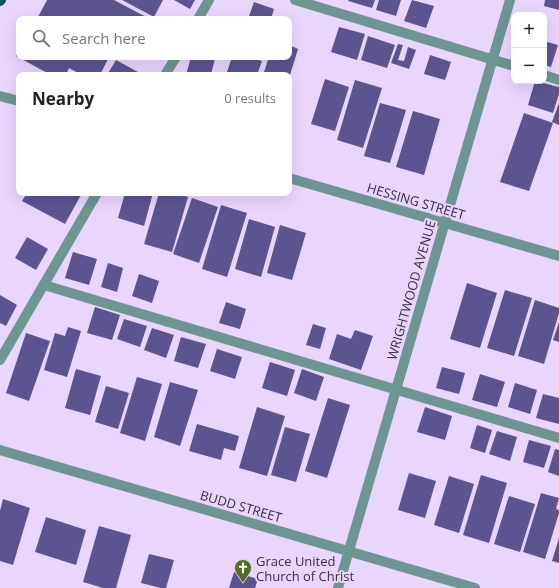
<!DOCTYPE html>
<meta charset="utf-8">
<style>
body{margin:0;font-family:"Open Sans",sans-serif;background:#f2f2f2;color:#222}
.controls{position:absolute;right:12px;top:12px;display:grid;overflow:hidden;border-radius:8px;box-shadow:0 4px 16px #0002}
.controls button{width:36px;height:36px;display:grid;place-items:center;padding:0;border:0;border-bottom:1px solid #e0e0e0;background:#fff;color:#222;font:20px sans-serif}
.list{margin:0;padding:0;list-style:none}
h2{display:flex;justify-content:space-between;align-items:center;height:52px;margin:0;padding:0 16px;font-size:17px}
h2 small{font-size:13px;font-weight:400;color:#767676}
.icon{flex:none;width:22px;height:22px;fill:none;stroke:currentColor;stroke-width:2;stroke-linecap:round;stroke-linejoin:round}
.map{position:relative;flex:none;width:559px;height:588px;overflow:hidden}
.search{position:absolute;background:#fff;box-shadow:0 4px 16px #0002;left:16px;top:16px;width:276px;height:44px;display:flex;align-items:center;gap:10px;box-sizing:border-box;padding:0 14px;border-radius:8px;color:#767676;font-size:15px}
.panel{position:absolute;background:#fff;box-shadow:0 4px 16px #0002;left:16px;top:72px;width:276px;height:124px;border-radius:8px}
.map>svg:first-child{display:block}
.building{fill:#5c5491}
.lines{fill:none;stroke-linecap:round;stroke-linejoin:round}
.minor{stroke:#6d9691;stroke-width:10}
.major{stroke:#095551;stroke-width:10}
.labels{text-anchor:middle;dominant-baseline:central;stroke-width:4;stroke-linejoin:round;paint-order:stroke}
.street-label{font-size:13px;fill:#3a2c46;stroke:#ead5ff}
.poi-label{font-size:13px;fill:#3a2c46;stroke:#ead5ff;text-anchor:start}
</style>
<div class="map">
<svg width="559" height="588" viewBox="0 0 559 588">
<rect width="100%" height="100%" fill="#ead5ff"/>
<!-- building -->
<g class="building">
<path d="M47,0h67l36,19h-113z"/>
<path d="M122,0h41l-9,17z"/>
<path d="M174,0h21l-5,9z"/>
<path d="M349,0h26l-3,8 -24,-7z"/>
<path d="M379,0h22l-5,16 -20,-6z"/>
<path d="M412,0l22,6 -8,22 -22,-7z"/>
<path d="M545,0h14v10l-15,-4z"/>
<path d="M254,2l20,7 -3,10h-23z"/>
<path d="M339,27l26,7 -8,26 -26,-8z"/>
<path d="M368,36l27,9 -8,23 -26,-8z"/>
<path d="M544,41l14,4 -7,22 -7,-2z"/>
<path d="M398,44l5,1 -5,15 6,1 4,-14 8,3 -7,19 -18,-6z"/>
<path d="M289,45l9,4 -8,26h-27l6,-18h20z"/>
<path d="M19,52v5h90l-9,18h-18l-13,-7 -3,7h-15l-35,-19z"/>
<path d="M430,55l21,7 -6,18 -21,-6z"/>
<path d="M191,57h19l5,1 -4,17h-25z"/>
<path d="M232,57h16l14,4 -5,14h-31z"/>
<path d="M116,60l22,12 -2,3h-29z"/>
<path d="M325,79l24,8 -14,44 -24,-7z"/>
<path d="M355,80l27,8 -19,60 -26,-8z"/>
<path d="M535,81l24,6v7l-6,19 -25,-8z"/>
<path d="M380,103l26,7 -16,53 -26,-7z"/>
<path d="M559,103v22l-7,-3z"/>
<path d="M413,111l27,8 -16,56 -28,-8z"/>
<path d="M524,113l29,10 -24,68 -29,-9z"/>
<path d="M27,193h55l-17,31 -43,-23z"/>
<path d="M125,193h28l-9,33 -26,-8z"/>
<path d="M159,193h16l13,4 -16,55 -28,-8z"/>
<path d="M192,198l26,9 -19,56 -26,-9z"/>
<path d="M221,205l26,8 -20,64 -25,-8z"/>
<path d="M249,219l26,8 -14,50 -26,-8z"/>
<path d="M280,225l26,8 -14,47 -25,-7z"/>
<path d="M27,237l21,12 -12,21 -21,-12z"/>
<path d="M73,252l24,7 -8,26 -24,-7z"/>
<path d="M108,263l15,5 -6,24 -16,-5z"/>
<path d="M139,274l20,7 -7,22 -20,-7z"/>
<path d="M467,283l30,10 -17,55 -30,-9z"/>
<path d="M505,290l27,8 -18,58 -27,-8z"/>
<path d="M0,295l17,10 -11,21 -6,-3z"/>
<path d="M535,300l24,8v5l-15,51 -26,-8z"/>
<path d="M226,302l20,7 -6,20 -21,-6z"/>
<path d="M95,307l25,8 -8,25 -25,-7z"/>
<path d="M124,319l23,7 -7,21 -23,-8z"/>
<path d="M559,322v20l-6,-2z"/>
<path d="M313,324l13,4 -6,21 -14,-4z"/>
<path d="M68,327l13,4 -14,46 -23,-7 11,-37 10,3z"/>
<path d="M152,328l22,7 -8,23 -22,-8z"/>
<path d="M355,330l18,6 -12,34 -32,-11 8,-25 14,5z"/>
<path d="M26,333l24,8 -21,60 -23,-8z"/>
<path d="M181,337l25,7 -8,24 -24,-7z"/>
<path d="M217,349l25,8 -7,22 -25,-8z"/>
<path d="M270,362l25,8 -8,26 -25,-8z"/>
<path d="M442,367l23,6 -6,21 -23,-6z"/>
<path d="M76,369l25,7 -11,39 -25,-7z"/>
<path d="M302,369l22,8 -8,24 -22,-8z"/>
<path d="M480,374l25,8 -8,25 -25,-7z"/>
<path d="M137,377l25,7 -17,57 -25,-8z"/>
<path d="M170,382l28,8 -18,56 -26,-9z"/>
<path d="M515,383l22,7 -7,24 -22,-7z"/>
<path d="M106,386l23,7 -11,36 -23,-7z"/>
<path d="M543,394l16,4v26l-23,-6z"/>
<path d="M328,398l22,7 -23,73 -22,-7z"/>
<path d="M257,407l28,9 -18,60 -28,-8z"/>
<path d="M425,407l27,9 -7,24 -28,-8z"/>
<path d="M197,424l42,12 -4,15 -11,-3 -3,12 -32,-9z"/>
<path d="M477,425l15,5 -7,23 -15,-5z"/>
<path d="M285,427l25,7 -14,48 -25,-7z"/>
<path d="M497,431l20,6 -7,24 -21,-7z"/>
<path d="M529,440l22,6 -7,22 -21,-6z"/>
<path d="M555,449l4,1v26l-11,-4z"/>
<path d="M409,473l27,8 -11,37 -27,-8z"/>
<path d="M481,475l26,8 -18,60 -26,-8z"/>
<path d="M449,476l25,8 -15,49 -25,-8z"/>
<path d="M541,493l18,5 -3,11 3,1v3l-14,46 -22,-7z"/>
<path d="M509,496l26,8 -15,48 -26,-8z"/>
<path d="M3,499l27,9 -17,57 -13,-4v-50z"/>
<path d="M46,517l40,13 -10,35 -41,-13z"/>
<path d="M99,526l32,9 -15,53h-13l-20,-6z"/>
<path d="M559,538v25l-7,-2z"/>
<path d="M149,554l25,6 -8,28h-5l-20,-5z"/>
<path d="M234,572l24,7 -3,9h-26z"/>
</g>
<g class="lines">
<!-- minor -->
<g class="minor">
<path d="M295,0l219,66"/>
<path d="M198,19l11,-19"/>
<path d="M165,75l11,-18"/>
<path d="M544,75l15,5"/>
<path d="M0,96l19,5"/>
<path d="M289,178l270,78"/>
<path d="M44,285l515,153"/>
<path d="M0,360l97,-167"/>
<path d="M0,450l475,138"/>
<path d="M338,588l172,-588"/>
</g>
<!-- major -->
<path class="major" d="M0,1l1,-1"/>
</g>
<!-- icons -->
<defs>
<symbol id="church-pin" viewBox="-11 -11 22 30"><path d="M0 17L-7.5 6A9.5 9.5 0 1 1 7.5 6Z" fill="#516e23" stroke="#ead5ff"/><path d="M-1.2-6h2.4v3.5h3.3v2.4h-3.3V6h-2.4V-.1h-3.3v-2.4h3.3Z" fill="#fff"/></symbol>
</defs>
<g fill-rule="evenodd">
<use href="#church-pin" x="233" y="558" width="20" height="27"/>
</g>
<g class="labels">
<!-- street labels -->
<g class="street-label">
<text transform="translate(416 201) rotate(16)">HESSING STREET</text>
<text transform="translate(411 290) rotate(-74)">WRIGHTWOOD AVENUE</text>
<text transform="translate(241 506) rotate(16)">BUDD STREET</text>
</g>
<!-- poi labels -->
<g class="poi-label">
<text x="256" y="561">Grace United<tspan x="256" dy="15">Church of Christ</tspan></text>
</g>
</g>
</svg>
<div class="controls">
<button>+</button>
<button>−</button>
</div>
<div class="search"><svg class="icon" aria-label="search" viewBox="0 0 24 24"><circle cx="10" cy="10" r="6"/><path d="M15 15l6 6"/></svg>Search here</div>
<section class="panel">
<h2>Nearby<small>0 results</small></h2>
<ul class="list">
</ul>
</section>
</div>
